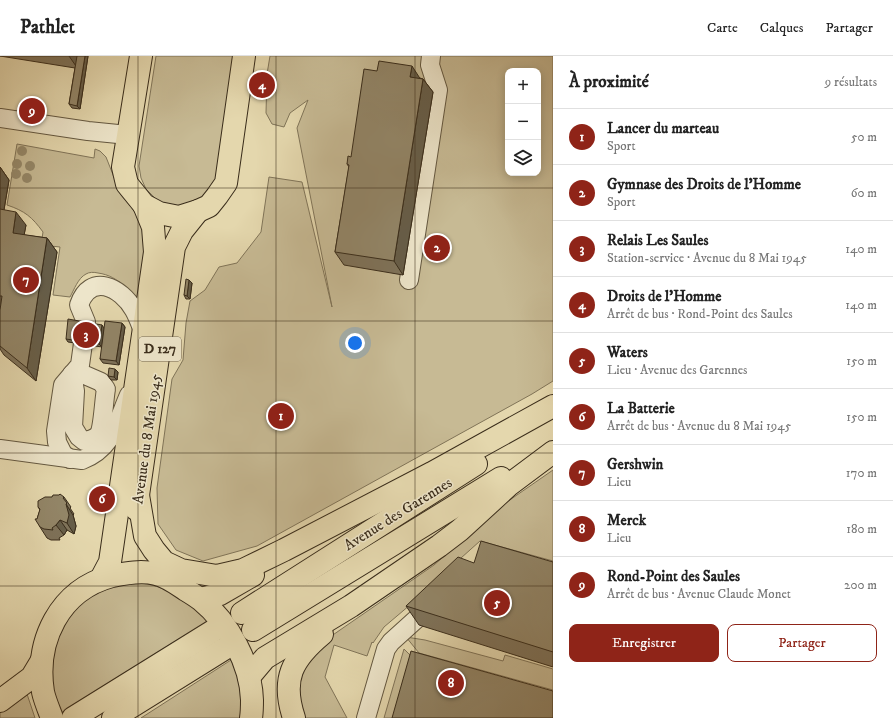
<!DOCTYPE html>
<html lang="fr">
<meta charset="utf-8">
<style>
body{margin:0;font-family:"IM FELL DW Pica",serif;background:#f2f2f2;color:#222}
.controls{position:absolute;right:12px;top:12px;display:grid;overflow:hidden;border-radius:8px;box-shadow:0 2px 10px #0003}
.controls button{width:36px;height:36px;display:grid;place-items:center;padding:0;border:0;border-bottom:1px solid #e0e0e0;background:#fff;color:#222;font:20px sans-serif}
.you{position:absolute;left:355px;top:287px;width:14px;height:14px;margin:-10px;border:3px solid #fff;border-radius:50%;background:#1a73e8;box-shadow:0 0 0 6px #1a73e833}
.badge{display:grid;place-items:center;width:26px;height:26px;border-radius:50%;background:#8f2418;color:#fff;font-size:13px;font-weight:700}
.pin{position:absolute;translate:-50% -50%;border:2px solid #fff;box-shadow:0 1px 4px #0006}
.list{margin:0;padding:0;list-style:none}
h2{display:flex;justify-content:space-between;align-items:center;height:52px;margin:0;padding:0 16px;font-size:17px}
h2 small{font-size:13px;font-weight:400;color:#767676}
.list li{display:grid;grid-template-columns:26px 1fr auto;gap:12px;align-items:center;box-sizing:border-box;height:56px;padding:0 16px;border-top:1px solid #e0e0e0}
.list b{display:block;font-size:15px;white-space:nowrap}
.list p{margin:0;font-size:13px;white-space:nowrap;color:#767676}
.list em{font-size:13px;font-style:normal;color:#767676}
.actions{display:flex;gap:8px;padding:12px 16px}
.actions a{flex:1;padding:9px 0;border:1px solid #8f2418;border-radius:8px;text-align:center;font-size:14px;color:#8f2418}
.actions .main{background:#8f2418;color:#fff}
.icon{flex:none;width:22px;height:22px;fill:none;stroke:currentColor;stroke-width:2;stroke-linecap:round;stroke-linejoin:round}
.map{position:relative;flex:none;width:553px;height:662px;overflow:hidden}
header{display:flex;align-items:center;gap:24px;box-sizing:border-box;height:56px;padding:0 20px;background:#fff;border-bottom:1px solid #e0e0e0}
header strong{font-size:19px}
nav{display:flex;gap:22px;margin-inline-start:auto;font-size:14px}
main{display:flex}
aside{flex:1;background:#fff}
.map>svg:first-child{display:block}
.green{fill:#c7ba94;stroke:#807458;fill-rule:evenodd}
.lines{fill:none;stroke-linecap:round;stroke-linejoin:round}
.minor-casing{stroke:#645840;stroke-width:20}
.major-casing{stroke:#3a2d1b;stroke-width:24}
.minor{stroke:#ede5ca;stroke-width:18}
.major{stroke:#e4d7ad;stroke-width:22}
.tree{fill:#96896a}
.wall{fill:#7e7259;stroke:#3a2d1b}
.shaded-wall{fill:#665d48;stroke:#3a2d1b}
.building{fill:#928567;stroke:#3a2d1b}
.grid{fill:none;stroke:#3a2d1b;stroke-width:1;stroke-opacity:0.55}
.labels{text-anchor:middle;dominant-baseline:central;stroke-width:3;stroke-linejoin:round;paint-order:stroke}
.shield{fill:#ede5ca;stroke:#706450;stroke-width:1}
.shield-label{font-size:14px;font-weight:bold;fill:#3a2d1b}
.street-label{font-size:15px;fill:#3a2d1b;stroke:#ede5ca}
</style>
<header>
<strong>Pathlet</strong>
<nav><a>Carte</a><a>Calques</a><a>Partager</a></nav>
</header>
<main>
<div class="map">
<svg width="553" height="662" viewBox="0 0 553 662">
<rect width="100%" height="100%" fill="#e4d7ad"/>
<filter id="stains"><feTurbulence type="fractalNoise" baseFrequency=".005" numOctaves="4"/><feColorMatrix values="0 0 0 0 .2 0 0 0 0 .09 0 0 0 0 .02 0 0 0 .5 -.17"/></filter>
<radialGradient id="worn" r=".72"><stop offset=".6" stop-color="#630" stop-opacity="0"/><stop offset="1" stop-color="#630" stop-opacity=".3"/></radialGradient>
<!-- green -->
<g class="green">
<path d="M156,0h80l-19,124 -14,19 -21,8 -21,-3 -15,-15 -5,-11 -2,-12z"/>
<path d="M270,0h283v325l-21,13 -275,152 -54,15 -27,-11 -18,-26 -1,-36 15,-109 11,-19 3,-37 4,-22 15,-11 14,-23 18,-4 24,-31 8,-55 33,5 30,125 -35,-179 11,-28 -18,13 -6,14 -12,-3 -6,-11 1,-39zM508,15h30v102h-30z"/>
<path d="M17,88l77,14 1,-9 5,2 6,6 15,38 16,19 11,19 -6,77c-11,-17 -22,-34 -44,-37 -4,-1 -9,-1 -12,1 -8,4 -12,16 -16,23l-17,-2 7,-48 -19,-2 2,-13c-11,-15 -18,-21 -36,-27z"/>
<path d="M553,414v91l-73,-20 -38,34 1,2 -59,50 -11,16 -1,-1 -5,14 -33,-11 -9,32 22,41h-47l-8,-29 22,-41 120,-83 70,-61z"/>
<path d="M119,527c7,0 15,-1 22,0 30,4 47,20 69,38l-149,92 -8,-16 -3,-39 16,-41 17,-17 17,-11z"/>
<path d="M406,581l19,3 78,21 2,-6 48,14v21l-134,-37z"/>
<path d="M404,593l13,13 -16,56h-17z"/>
<path d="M231,604l10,23v35h-100z"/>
<path d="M27,638l8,24h-35v-7z"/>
</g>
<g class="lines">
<defs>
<g id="minor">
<path d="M0,62l88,13 40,4"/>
<path d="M409,224l29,-190 -8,-25 1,-9"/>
<path d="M78,316l23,10 5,7c-2,10 -3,38 -7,45 -4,5 -9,6 -15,7l-5,-4 -6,-10 2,-36 -3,-17z"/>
<path d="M0,393l82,11c31,-12 35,-38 47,-65"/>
<path d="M70,403l-7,-5 -6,-12 -1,-11 7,-46 17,-20 6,-43 -7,-17c11,-33 42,-18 55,5 4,7 7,16 10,23"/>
<path d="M366,662l20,-69 5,-7 42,-38"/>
</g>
<g id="major">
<path d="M141,0l-18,111 4,17 17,21 15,8 20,4 19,-6 11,-5 8,-10 9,-13 18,-127"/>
<path d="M138,439l7,41 9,14 10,12 17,8 36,6 26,-6 41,-20 148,-77 121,-67"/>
<path d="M136,453l38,-262 8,-16 16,-20"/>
<path d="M101,523l9,-17 45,-310 -2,-25 -9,-22"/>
<path d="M201,543l19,-5 33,-19"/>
<path d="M242,557l234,-149"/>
<path d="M253,574l248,-152"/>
<path d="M249,621l16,-19 86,-52 88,-60 21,-16 49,-45 44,-33"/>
<path d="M0,645l32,-24 9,-15"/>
<path d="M52,662c-3,-8 -7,-17 -9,-26 -8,-51 16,-102 69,-116 14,-3 30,-6 44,-2 10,2 21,10 30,16 5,3 10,6 15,10 27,22 50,64 51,100 0,6 0,12 -1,18"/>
<path d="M73,662l140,-87"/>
<path d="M113,662l111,-69"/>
<path d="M294,662c-13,-39 -2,-59 28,-84"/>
</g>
</defs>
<!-- minor casing -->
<use href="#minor" class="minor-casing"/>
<!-- major casing -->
<use href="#major" class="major-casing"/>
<!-- minor -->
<use href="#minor" class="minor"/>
<!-- major -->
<use href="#major" class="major"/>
</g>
<!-- trees -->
<g class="tree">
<circle cx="22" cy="95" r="5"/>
<circle cx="17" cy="108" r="5"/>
<circle cx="30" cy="110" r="5"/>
<circle cx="16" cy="118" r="5"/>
<circle cx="27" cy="122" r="5"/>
</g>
<!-- wall -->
<g class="wall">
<path d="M0,0h88l-8,53 -8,-1 -3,-4 6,-36z"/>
<path d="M264,16l3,4 -1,8 -4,-1 -2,-3z"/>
<path d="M420,22l3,1 10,13 -30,183 -59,-10 -9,-13 14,-85 -2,-3 4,-7z"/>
<path d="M25,53l11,1v3l-8,-1z"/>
<path d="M0,111l9,13 -5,30 22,15 -2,10 23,3 10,14 -21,129 -32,-26 -4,-6z"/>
<path d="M192,227l-2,16h-4l-2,-4z"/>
<path d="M122,267l3,4 -6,38 -16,-2 -3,-4z"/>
<path d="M102,269v22l-34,-5 -2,-3z"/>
<path d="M118,316l-1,8h-6l-3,-4z"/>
<path d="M52,441h12l7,10 -1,1 4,6 -1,1 3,11 -2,8 -7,-4 -3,5 -5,3 1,2h-9l-4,-2 -7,-11 -3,-8 3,-9 -2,-3z"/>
<path d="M553,506v105l-134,-42 -13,-19z"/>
</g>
<!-- shaded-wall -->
<g class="shaded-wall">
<path d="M69,0h11l-2,13z"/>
<path d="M85,0h3l-8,53 -3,-3z"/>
<path d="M412,10l9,14 -11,-3z"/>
<path d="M264,16l3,4 -1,8 -3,-4z"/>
<path d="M423,23l10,13 -30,183 -9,-14z"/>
<path d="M34,50l2,4v3l-3,-3z"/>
<path d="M0,111l9,13 -7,41 -2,-3z"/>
<path d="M16,156l10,13 -4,21 -9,-13z"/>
<path d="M47,182l10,14 -21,129 -9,-13z"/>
<path d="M189,224l3,3 -2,16 -3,-3z"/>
<path d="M122,267l3,4 -6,38 -3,-4z"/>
<path d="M102,269l2,3 -2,19 -3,-3z"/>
<path d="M115,313l3,3 -1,8 -3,-3z"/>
<path d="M66,448l7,11 3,11 -2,8 -7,-11z"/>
<path d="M60,464l7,10 -3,5 -8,-10z"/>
</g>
<!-- building -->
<g class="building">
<path d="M77,0h8l-8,50 -8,-2z"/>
<path d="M379,5l33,5 -2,11 13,2 -29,182 -59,-9 14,-87 -2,-1 1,-8 3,1 13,-88 13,2z"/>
<path d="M261,16h3l-1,8h-3z"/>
<path d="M26,49l8,1 -1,4 -8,-1z"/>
<path d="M0,153l16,3 -3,21 34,5 -20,130 -27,-22v-36l2,-14h-2z"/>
<path d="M186,223l3,1 -2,16 -3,-1z"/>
<path d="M68,263l34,6 -3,19 -33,-5z"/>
<path d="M105,265l17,2 -6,38 -16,-2z"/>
<path d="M109,312l6,1 -1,8 -6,-1z"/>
<path d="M60,438l4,3 -1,1 4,5 -1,1 3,11 -2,8 -7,-3 -4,5 -4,3 1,2 -9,-1 -4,-2 -5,-8h2l3,-10 -2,-2v-6l7,-4h7l1,-2h6z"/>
<path d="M481,485l72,21v90l-147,-46 52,-49 16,6z"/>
<path d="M411,595l142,40v27h-161z"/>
</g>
<!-- grid -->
<path class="grid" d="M138,0v662M276,0v662M415,0v662M0,132h553M0,265h553M0,397h553M0,530h553"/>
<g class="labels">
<!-- shield labels -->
<rect class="shield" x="139" y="281" width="42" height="24" rx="3"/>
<g class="shield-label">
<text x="160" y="293">D 127</text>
</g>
<!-- street labels -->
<g class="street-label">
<text transform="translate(147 383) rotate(-82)">Avenue du 8 Mai 1945</text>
<text transform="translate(398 458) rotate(-32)">Avenue des Garennes</text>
</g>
</g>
<rect width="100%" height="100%" filter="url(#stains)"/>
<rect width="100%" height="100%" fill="url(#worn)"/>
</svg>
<div class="controls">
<button>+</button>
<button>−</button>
<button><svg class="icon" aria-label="layers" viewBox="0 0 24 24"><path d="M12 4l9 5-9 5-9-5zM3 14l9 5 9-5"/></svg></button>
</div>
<div class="you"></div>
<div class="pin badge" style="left:281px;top:360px">1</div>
<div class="pin badge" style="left:437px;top:192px">2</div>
<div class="pin badge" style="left:86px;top:279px">3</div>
<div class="pin badge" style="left:262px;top:29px">4</div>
<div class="pin badge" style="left:497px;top:547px">5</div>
<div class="pin badge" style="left:102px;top:443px">6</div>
<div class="pin badge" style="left:26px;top:224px">7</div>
<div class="pin badge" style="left:451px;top:627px">8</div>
<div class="pin badge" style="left:32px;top:55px">9</div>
</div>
<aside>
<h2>À proximité<small>9 résultats</small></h2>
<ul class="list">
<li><span class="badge">1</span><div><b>Lancer du marteau</b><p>Sport</p></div><em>50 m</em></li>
<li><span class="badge">2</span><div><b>Gymnase des Droits de l'Homme</b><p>Sport</p></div><em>60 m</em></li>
<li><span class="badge">3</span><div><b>Relais Les Saules</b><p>Station-service · Avenue du 8 Mai 1945</p></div><em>140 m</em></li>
<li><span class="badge">4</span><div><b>Droits de l'Homme</b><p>Arrêt de bus · Rond-Point des Saules</p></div><em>140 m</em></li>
<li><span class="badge">5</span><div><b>Waters</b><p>Lieu · Avenue des Garennes</p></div><em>150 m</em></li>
<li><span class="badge">6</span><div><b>La Batterie</b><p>Arrêt de bus · Avenue du 8 Mai 1945</p></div><em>150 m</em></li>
<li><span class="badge">7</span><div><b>Gershwin</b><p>Lieu</p></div><em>170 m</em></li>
<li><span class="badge">8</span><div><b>Merck</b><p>Lieu</p></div><em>180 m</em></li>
<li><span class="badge">9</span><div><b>Rond-Point des Saules</b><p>Arrêt de bus · Avenue Claude Monet</p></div><em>200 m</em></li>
</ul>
<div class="actions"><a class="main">Enregistrer</a><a>Partager</a></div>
</aside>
</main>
